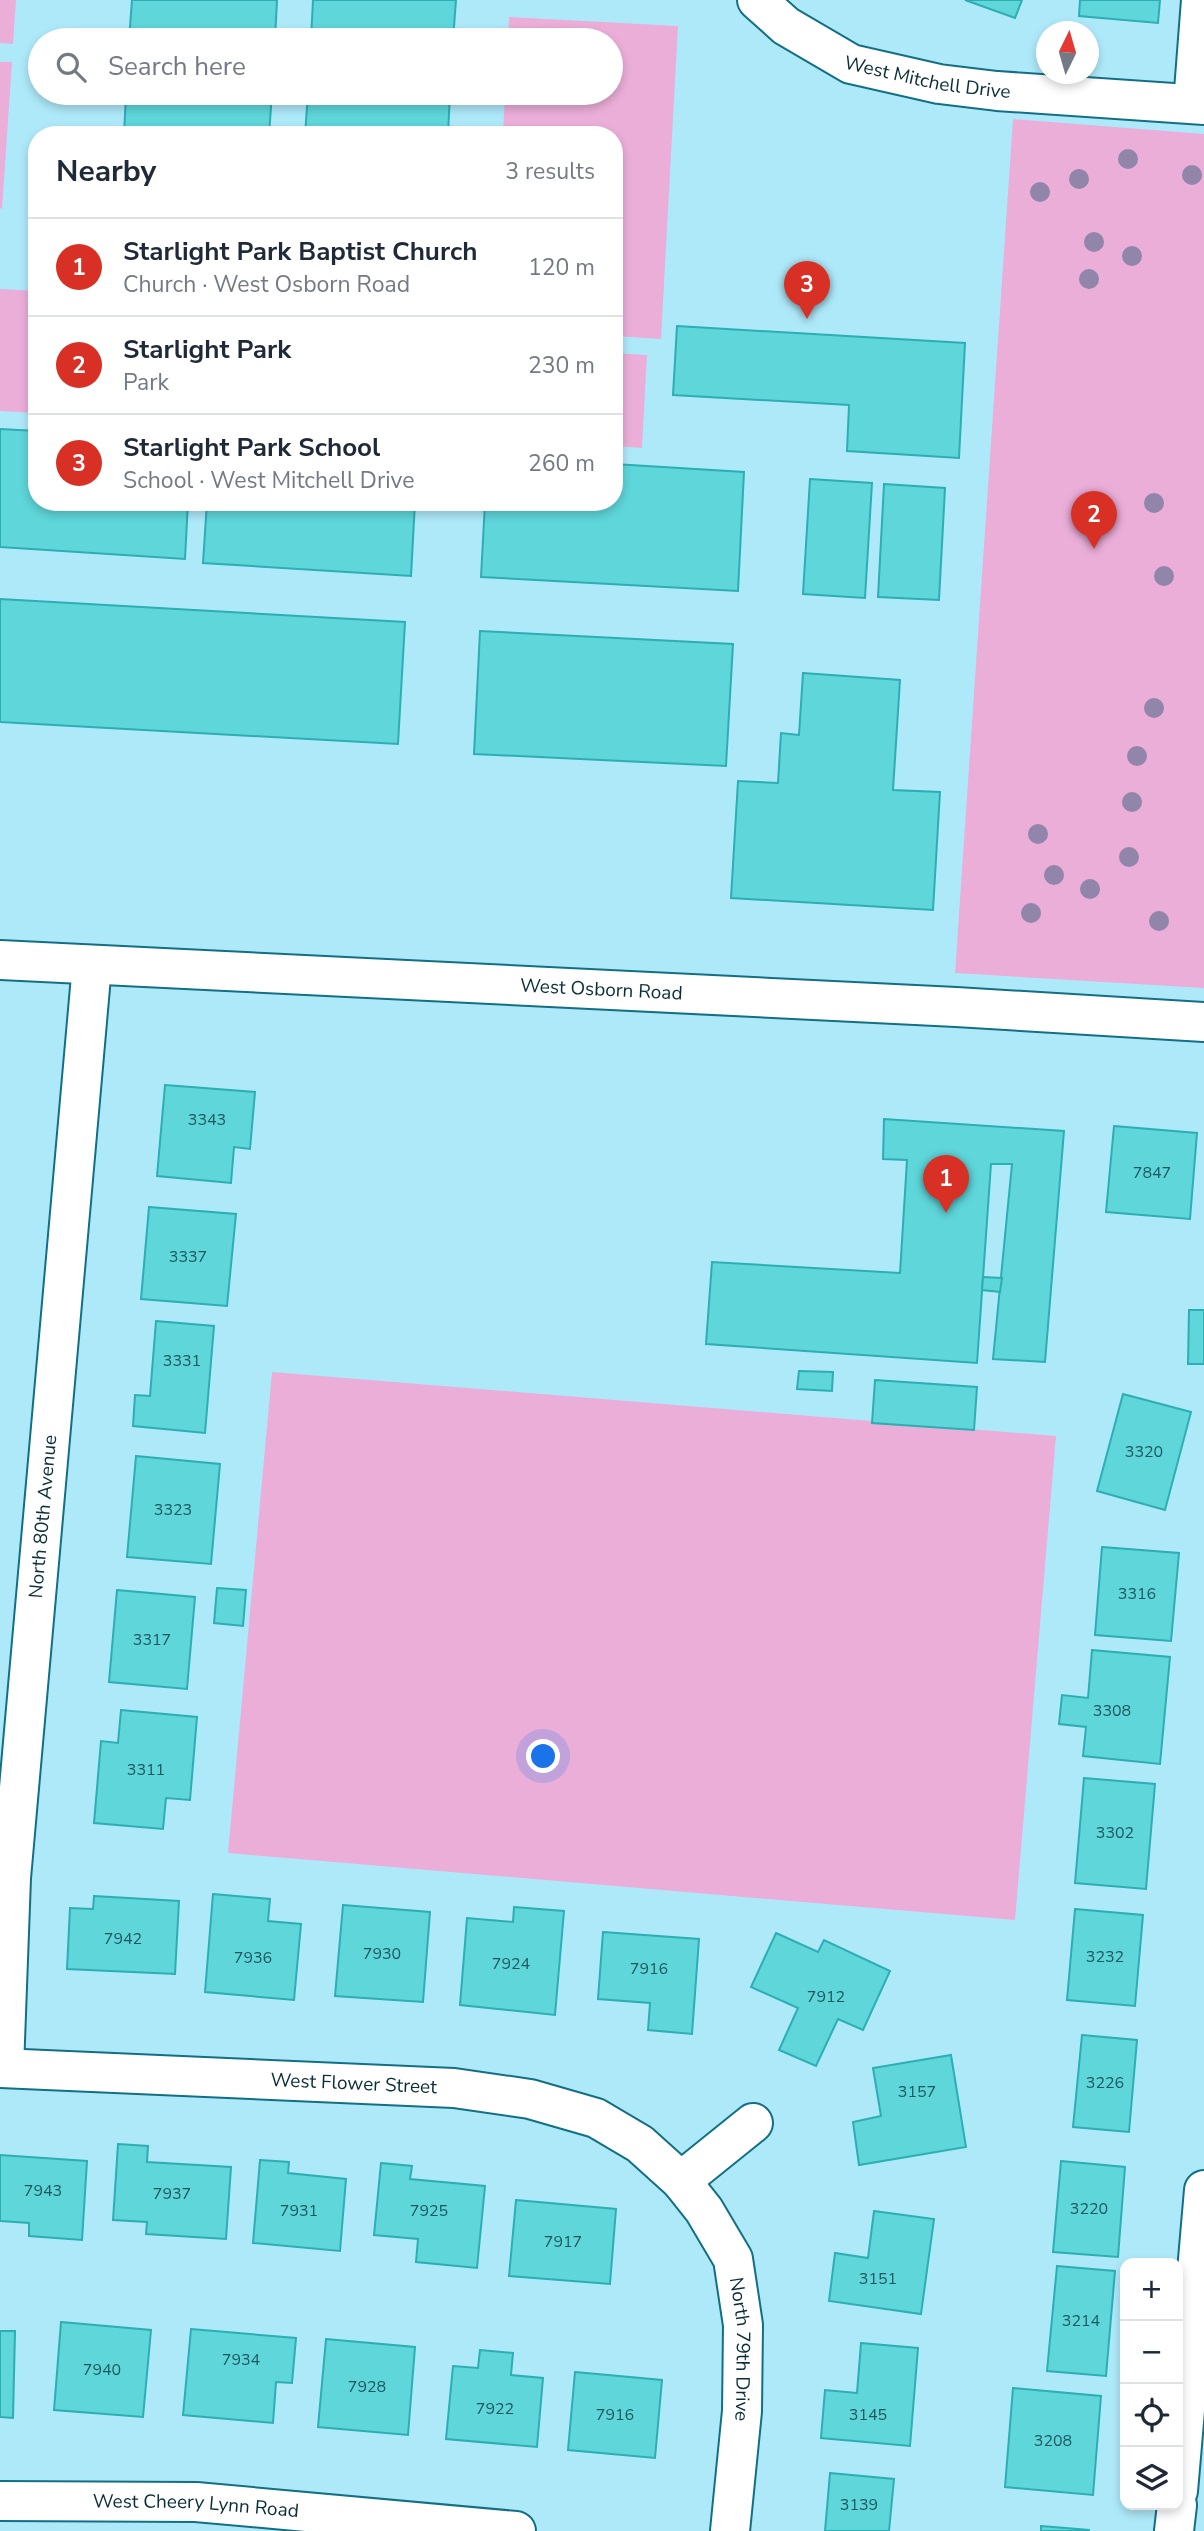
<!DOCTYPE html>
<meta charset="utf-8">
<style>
body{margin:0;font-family:"Nunito Sans",sans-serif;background:#f2f2f3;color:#1f2937}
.controls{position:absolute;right:21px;bottom:21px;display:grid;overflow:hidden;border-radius:14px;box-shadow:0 4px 10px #0003}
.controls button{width:63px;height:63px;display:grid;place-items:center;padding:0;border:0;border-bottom:2px solid #e0e1e3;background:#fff;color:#1f2937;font:35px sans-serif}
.compass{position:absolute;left:1036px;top:21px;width:63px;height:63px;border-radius:50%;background:#fff;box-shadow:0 4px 10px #0003;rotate:5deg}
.you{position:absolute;left:544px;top:1757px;width:24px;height:24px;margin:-18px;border:5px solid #fff;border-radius:50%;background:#1a73e8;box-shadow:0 0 0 10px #1a73e833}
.badge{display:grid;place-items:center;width:46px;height:46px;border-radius:50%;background:#d93025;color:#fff;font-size:23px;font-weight:700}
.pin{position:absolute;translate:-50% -58px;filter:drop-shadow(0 2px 4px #0008)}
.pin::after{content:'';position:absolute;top:37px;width:24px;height:21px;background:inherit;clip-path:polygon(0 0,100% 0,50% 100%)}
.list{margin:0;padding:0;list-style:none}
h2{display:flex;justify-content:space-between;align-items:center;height:91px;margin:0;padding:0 28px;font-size:30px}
h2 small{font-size:23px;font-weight:400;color:#747a83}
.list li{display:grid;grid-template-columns:46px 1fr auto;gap:21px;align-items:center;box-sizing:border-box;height:98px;padding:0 28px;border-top:2px solid #e0e1e3}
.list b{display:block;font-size:26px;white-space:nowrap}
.list p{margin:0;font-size:23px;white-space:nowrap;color:#747a83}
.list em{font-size:23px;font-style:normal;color:#747a83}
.icon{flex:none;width:38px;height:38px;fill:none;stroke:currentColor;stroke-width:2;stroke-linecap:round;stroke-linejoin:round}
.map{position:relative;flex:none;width:1204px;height:2531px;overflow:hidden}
.search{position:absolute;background:#fff;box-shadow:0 4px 10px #0003;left:28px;top:28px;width:595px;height:77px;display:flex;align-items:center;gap:18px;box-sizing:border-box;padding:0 24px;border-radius:38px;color:#747a83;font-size:26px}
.panel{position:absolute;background:#fff;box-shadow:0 4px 10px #0003;left:28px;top:126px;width:595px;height:385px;border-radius:28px}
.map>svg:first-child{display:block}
.green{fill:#ebaed9}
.building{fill:#5ed6da;stroke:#2daeb2;stroke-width:2}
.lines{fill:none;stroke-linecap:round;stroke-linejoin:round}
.minor-casing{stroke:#126f84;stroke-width:42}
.minor{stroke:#fff;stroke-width:38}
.tree{fill:#9185aa}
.labels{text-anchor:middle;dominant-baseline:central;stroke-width:5;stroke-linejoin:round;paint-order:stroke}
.number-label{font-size:16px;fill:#1f5860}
.street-label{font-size:19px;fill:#0a2e37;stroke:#ccf3fe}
</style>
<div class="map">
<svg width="1204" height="2531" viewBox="0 0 1204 2531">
<rect width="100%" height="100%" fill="#aee9fa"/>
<!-- green -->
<g class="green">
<path d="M0,0h16l-3,44 -13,-1z"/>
<path d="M509,17l169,9 -17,313 -47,-3v-201h-111l2,-42h106v-53h-103z"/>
<path d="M0,62h12l-10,147 -2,-1z"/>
<path d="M1013,119l191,15v854l-249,-15z"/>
<path d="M0,289l37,2v122l-37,-2z"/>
<path d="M614,353l33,2 -5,93 -28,-2z"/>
<path d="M272,1372l784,64 -41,484 -787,-67z"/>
</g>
<!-- building -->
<g class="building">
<path d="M132,0h145l-2,40h-146z"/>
<path d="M313,0h143l-3,40h-142z"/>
<path d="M965,0h57l-7,18z"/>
<path d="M1080,0h80l-2,23 -79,-7z"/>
<path d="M126,93h146l-3,42h-145z"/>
<path d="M308,93h142l-2,42h-143z"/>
<path d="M677,326l288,17 -6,115 -112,-7 2,-46 -176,-10z"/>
<path d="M0,429l37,2v71h151l-3,57 -185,-12z"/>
<path d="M614,464l130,8 -6,119 -257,-14 4,-75h129z"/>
<path d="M810,479l62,4 -7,115 -62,-4z"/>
<path d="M884,484l61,4 -6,112 -61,-3z"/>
<path d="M207,502h208l-4,74 -208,-13z"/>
<path d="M0,599l405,23 -7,122 -398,-22z"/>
<path d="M480,631l253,13 -7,122 -252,-12z"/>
<path d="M803,673l97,7 -7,110 47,2 -7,118 -202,-12 7,-117 40,2 3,-50 18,2z"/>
<path d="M165,1085l90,7 -5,57 -16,-2 -3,36 -74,-7z"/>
<path d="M884,1119l180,12 -19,231 -52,-3 19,-195h-21l-14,199 -271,-19 6,-82 188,11 7,-113 -24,-1z"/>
<path d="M1114,1126l83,7 -7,86 -84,-7z"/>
<path d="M149,1207l87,7 -9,92 -86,-7z"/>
<path d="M983,1277l19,1 -2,14 -18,-2z"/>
<path d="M1189,1310h15v54h-16z"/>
<path d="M156,1321l58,5 -9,107 -72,-7 2,-31 15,1z"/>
<path d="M799,1371l34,1 -1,19 -35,-2z"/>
<path d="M875,1380l102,7 -3,43 -102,-7z"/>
<path d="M1123,1394l68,18 -26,98 -68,-19z"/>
<path d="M136,1456l84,8 -9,100 -84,-7z"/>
<path d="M1102,1547l77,6 -8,88 -76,-6z"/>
<path d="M217,1588l29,2 -3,36 -29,-3z"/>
<path d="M117,1590l78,7 -8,92 -78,-7z"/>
<path d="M1092,1650l78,7 -10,107 -77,-8 3,-29 -27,-3 3,-29 26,3z"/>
<path d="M121,1710l76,7 -7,83 -24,-2 -3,31 -69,-6 7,-82 17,2z"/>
<path d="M1084,1778l71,6 -9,105 -71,-6z"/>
<path d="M213,1894l57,5 -2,22 33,3 -7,76 -89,-8z"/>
<path d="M94,1896l85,5 -4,73 -108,-5 3,-61 23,1z"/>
<path d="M343,1905l87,7 -7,90 -88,-6z"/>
<path d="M514,1907l50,4 -9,104 -95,-10 7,-87 46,4z"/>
<path d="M1075,1909l68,6 -8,91 -68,-6z"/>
<path d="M603,1932l96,7 -7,95 -44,-4 2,-27 -52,-4z"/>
<path d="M776,1933l42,19 6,-12 66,31 -27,59 -25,-11 -22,47 -37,-16 19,-42 -47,-21z"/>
<path d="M1082,2035l55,5 -8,92 -56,-5z"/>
<path d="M951,2055l15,92 -107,18 -6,-43 28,-6 -8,-48z"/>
<path d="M118,2144l30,2 -1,16 84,5 -5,72 -80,-5 1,-12 -34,-2z"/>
<path d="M0,2155l87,6 -5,79 -53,-4v-13l-29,-2z"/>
<path d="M260,2160l29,2 -1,11 58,6 -6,72 -87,-8z"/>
<path d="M1061,2161l64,6 -7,90 -65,-5z"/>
<path d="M381,2163l31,3 -2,13 75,7 -8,82 -61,-6 2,-23 -44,-4z"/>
<path d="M516,2200l100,9 -6,75 -101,-8z"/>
<path d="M874,2211l60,8 -13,95 -92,-13 6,-48 33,5z"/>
<path d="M1057,2266l58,5 -9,105 -59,-5z"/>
<path d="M61,2322l90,8 -8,87 -89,-7z"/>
<path d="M191,2329l105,9 -4,45 -16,-1 -3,41 -90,-8z"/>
<path d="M0,2331h15l-2,87 -13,-1z"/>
<path d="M326,2339l89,8 -7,88 -90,-8z"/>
<path d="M861,2343l57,5 -8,98 -89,-8 4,-48 32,3z"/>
<path d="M480,2350l33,3 -2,22 32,3 -6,69 -91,-8 7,-73 25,2z"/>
<path d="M575,2372l87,8 -7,78 -87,-8z"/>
<path d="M1013,2388l88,8 -8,99 -88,-8z"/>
<path d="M830,2473l64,6 -5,52h-64z"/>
<path d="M1041,2526l48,4v1h-48z"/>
</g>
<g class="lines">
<defs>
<g id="minor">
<path id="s1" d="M757,0l29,26 65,38 88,20 58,7 207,14"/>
<path d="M1193,104l8,-104"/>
<path id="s2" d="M0,960l956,47 248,15"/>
<path id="s3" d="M0,2068l454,20 76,11 66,19 44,26 41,37 23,29 29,49 10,66 -1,86 -12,120"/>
<path id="s4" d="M4,2068l7,-190 81,-913"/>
<path d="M681,2181l72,-58"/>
<path d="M1178,2491l26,-301"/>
<path id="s5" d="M0,2501l196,1 320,29"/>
<path d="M1174,2531l3,-26"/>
</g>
</defs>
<!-- minor casing -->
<use href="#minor" class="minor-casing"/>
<!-- minor -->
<use href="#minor" class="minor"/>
</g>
<!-- trees -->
<g class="tree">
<circle cx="1128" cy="159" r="10"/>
<circle cx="1192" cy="175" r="10"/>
<circle cx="1079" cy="179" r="10"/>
<circle cx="1040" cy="192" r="10"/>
<circle cx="1094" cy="242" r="10"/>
<circle cx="1132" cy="256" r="10"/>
<circle cx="1089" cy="279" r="10"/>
<circle cx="1154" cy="503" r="10"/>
<circle cx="1164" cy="576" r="10"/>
<circle cx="1154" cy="708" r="10"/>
<circle cx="1137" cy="756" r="10"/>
<circle cx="1132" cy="802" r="10"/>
<circle cx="1038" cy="834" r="10"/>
<circle cx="1129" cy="857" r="10"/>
<circle cx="1054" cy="875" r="10"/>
<circle cx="1090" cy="889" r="10"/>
<circle cx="1031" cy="913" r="10"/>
<circle cx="1159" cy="921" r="10"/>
</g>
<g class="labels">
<!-- number labels -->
<g class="number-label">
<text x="207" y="1120">3343</text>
<text x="1152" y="1173">7847</text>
<text x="188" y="1257">3337</text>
<text x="182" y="1361">3331</text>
<text x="1144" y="1452">3320</text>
<text x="173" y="1510">3323</text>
<text x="1137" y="1594">3316</text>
<text x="152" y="1640">3317</text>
<text x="1112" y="1711">3308</text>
<text x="146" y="1770">3311</text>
<text x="1115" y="1833">3302</text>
<text x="123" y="1939">7942</text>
<text x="382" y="1954">7930</text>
<text x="1105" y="1957">3232</text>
<text x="253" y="1958">7936</text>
<text x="511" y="1964">7924</text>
<text x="649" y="1969">7916</text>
<text x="826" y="1997">7912</text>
<text x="1105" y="2083">3226</text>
<text x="917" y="2092">3157</text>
<text x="43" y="2191">7943</text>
<text x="172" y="2194">7937</text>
<text x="1089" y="2209">3220</text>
<text x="299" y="2211">7931</text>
<text x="429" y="2211">7925</text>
<text x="563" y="2242">7917</text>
<text x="878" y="2279">3151</text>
<text x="1081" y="2321">3214</text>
<text x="241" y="2360">7934</text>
<text x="102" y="2370">7940</text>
<text x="367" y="2387">7928</text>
<text x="495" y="2409">7922</text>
<text x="615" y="2415">7916</text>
<text x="868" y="2415">3145</text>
<text x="1053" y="2441">3208</text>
<text x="859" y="2505">3139</text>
</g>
<!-- street labels -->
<g class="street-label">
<text stroke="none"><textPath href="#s1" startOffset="192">West Mitchell Drive</textPath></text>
<text stroke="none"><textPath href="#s2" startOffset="602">West Osborn Road</textPath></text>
<text stroke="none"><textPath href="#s4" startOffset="553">North 80th Avenue</textPath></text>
<text stroke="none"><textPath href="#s3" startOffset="354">West Flower Street</textPath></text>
<text stroke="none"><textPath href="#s3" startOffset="891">North 79th Drive</textPath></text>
<text stroke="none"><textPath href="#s5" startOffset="196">West Cheery Lynn Road</textPath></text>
</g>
</g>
</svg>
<div class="controls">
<button>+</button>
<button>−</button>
<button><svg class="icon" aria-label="locate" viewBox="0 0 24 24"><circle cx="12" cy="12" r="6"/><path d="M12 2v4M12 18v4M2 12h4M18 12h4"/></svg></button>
<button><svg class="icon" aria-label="layers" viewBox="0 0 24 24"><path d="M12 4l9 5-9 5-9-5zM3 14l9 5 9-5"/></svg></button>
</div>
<svg class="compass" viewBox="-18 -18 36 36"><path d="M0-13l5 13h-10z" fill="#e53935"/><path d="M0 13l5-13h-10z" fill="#747a83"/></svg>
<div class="you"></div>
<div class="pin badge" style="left:946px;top:1213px">1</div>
<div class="pin badge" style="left:1094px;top:549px">2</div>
<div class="pin badge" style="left:807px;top:319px">3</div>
<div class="search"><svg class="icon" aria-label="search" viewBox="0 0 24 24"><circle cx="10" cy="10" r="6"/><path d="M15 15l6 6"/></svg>Search here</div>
<section class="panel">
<h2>Nearby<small>3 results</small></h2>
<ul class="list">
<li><span class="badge">1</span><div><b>Starlight Park Baptist Church</b><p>Church · West Osborn Road</p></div><em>120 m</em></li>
<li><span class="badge">2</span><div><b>Starlight Park</b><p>Park</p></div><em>230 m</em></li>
<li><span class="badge">3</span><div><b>Starlight Park School</b><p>School · West Mitchell Drive</p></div><em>260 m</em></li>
</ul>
</section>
</div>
